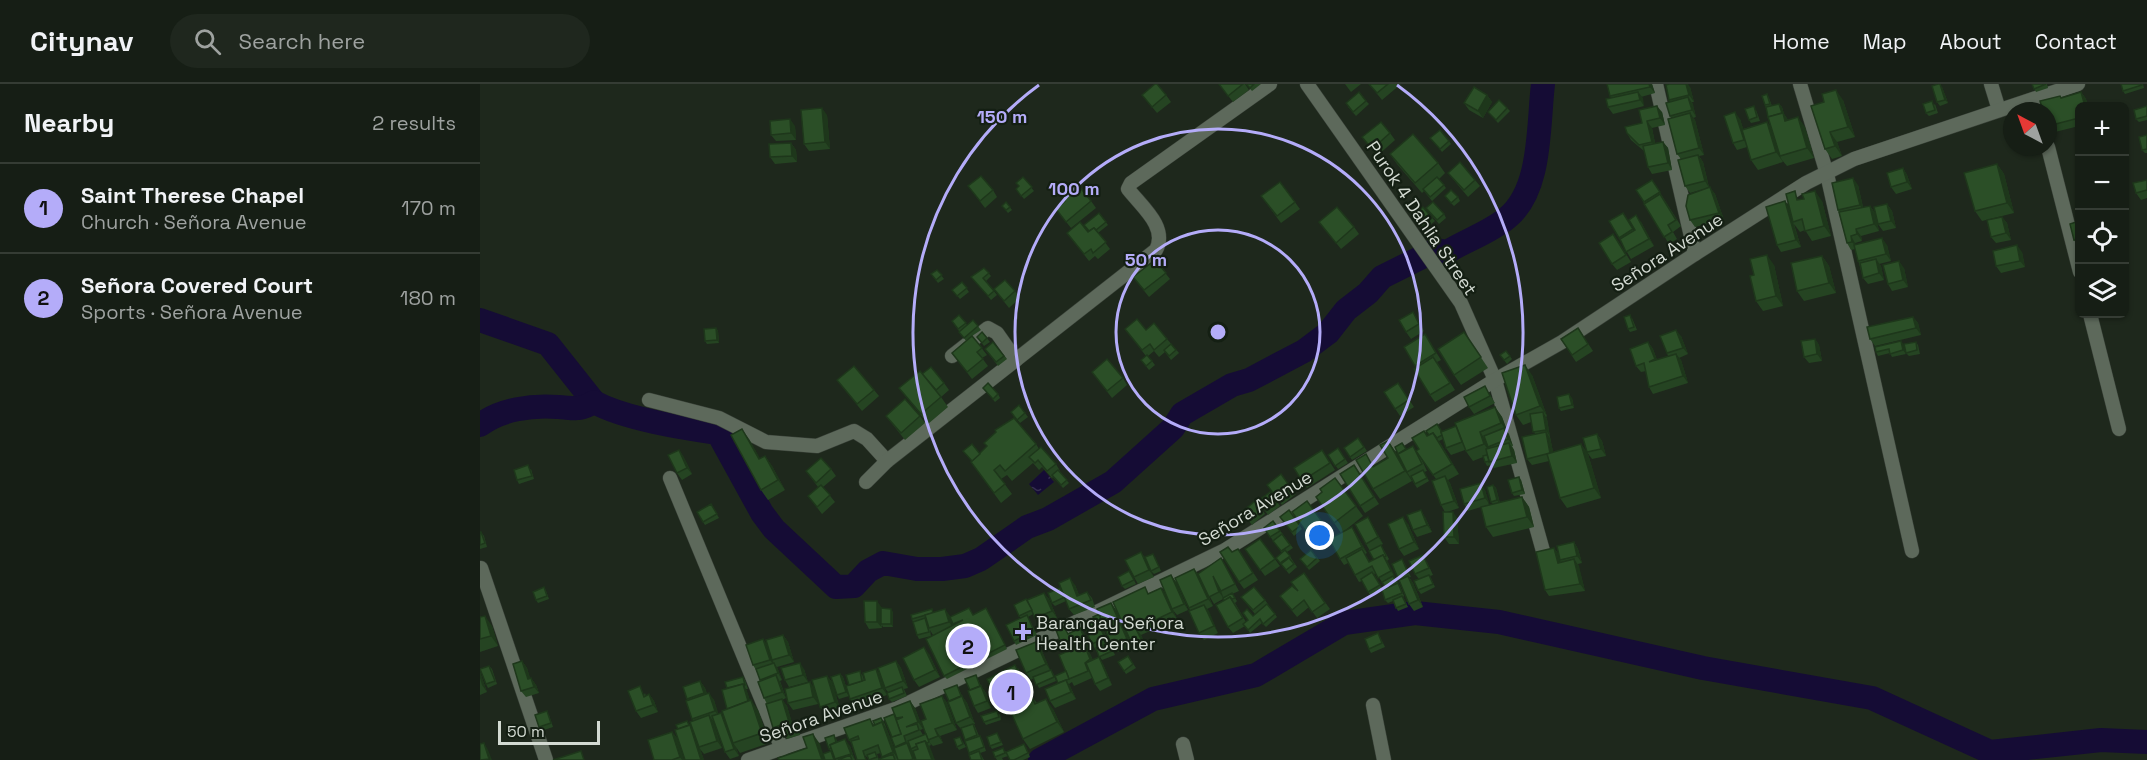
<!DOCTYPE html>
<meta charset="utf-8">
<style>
body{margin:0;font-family:"Space Grotesk",sans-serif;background:#1f271e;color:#f1f3f6}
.controls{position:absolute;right:18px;top:18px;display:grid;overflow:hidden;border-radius:9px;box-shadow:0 2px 4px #0004}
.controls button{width:54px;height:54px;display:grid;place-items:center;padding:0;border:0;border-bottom:2px solid #353c34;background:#161e15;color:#f1f3f6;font:30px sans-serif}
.compass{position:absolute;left:1523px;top:18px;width:54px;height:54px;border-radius:50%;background:#161e15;box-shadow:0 2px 4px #0004;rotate:319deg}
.scale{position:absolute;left:18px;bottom:15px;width:102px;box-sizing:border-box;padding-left:6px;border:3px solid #d3dad2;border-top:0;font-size:16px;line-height:21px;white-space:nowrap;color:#d3dad2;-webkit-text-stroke:4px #141f13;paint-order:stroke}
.you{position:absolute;left:840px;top:452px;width:21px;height:21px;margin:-15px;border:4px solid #fff;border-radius:50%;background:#1a73e8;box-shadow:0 0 0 9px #1a73e833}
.badge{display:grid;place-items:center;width:39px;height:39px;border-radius:50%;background:#b4acf9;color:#111;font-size:20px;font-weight:700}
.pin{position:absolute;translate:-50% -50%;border:3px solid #fff;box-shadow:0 2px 6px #0006}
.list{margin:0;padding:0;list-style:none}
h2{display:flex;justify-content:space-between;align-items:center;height:78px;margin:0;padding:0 24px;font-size:26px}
h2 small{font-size:20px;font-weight:400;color:#9ea2a0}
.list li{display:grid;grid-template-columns:39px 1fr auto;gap:18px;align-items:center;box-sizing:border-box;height:90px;padding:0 24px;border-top:2px solid #353c34}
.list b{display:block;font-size:22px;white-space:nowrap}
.list p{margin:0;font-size:20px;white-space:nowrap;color:#9ea2a0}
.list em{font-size:20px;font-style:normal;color:#9ea2a0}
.icon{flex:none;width:33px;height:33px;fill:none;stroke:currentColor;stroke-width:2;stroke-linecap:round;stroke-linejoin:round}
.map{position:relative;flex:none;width:1667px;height:676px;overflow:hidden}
header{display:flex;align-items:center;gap:36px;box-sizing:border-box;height:84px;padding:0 30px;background:#161e15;border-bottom:2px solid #353c34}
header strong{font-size:28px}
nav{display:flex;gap:33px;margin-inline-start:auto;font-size:21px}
.search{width:420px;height:54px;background:#1f271e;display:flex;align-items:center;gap:15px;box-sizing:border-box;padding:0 21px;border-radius:33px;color:#9ea2a0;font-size:22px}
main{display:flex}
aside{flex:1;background:#161e15}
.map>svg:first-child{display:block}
.water{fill:url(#water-ripples)}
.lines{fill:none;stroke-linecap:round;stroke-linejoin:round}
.river{stroke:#150c35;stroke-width:24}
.minor-casing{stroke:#394138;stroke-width:15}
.minor{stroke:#5d695b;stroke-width:14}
.wall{fill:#254422}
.shaded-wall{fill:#1e371b}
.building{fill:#2b4f27;stroke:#1e371b;stroke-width:1.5}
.ring{fill:none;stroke:#b4acf9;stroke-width:3}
.poi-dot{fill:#b4acf9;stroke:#141f13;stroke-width:2}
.labels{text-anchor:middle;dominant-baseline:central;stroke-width:4.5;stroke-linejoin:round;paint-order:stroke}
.street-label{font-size:18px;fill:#d3dad2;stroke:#141f13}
.poi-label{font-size:18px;fill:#d3dad2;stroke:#141f13;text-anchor:start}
.centre{fill:#b4acf9;stroke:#141f13;stroke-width:3}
.ring-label{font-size:18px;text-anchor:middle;font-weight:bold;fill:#b4acf9;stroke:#141f13;stroke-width:4.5;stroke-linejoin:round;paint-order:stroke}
</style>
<header>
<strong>Citynav</strong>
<div class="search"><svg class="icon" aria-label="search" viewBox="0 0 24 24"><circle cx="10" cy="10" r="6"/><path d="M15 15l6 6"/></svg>Search here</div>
<nav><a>Home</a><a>Map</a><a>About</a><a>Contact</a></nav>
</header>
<main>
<aside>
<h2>Nearby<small>2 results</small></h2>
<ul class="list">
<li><span class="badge">1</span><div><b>Saint Therese Chapel</b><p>Church · Señora Avenue</p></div><em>170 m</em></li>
<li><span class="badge">2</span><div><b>Señora Covered Court</b><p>Sports · Señora Avenue</p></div><em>180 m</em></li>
</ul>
</aside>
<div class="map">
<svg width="1667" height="676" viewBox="0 0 1667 676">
<defs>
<pattern id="water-ripples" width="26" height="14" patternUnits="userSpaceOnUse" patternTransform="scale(1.5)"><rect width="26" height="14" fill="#150c35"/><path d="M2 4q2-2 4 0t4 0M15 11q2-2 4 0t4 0" fill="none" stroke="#362f51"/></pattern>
</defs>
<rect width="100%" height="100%" fill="#1e281c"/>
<!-- water -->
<path class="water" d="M564,386l10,12 -16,13 -9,-11z"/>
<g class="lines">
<!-- river -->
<g class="river">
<path d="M0,236l68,24 46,58"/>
<path d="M0,341c21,-16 52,-20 78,-18 17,1 21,4 36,-5 31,17 89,26 124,31l44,80 12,16 62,58 18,-1 14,-15 15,-8 34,6h25l23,-3 16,-7 46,-32 21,-8 65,-37 60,-54 9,-14 50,-29 17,-5 55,-29 24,-18 18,-23 22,-17 14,-16 54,-27 11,2c19,-12 42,-19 60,-34 35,-28 31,-93 36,-134"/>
<path d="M560,676l113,-61 103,-24 88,-52 71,-10 84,9 204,46 169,30 118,54 111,-12 46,2"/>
</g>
<defs>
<g id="minor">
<path d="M827,0l154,219 34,77 48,171"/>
<path d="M1176,0l39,170"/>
<path d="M1320,0l27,90 85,377"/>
<path d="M1511,0l8,26"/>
<path d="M1568,63l32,125"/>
<path d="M1610,230l29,115"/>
<path d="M472,272l36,-28 9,5 19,27"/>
<path d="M169,316l70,18 47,24 51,4 37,-15 13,8 20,22"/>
<path d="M190,394l112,271"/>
<path d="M386,398l21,-21 269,-211c12,-23 -14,-43 -28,-61l3,-6 139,-99"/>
<path d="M1,484l65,192"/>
<path d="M893,621l11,55"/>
<path d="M703,660l4,16"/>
<path d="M268,676l150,-52 327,-158 270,-170 67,-38 133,-88 111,-71 48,-24 224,-75"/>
</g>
</defs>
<!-- minor casing -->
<use href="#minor" class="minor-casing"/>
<!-- minor -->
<use href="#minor" class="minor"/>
</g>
<!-- wall -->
<g class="wall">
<path d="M739,0h26l4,6 -16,12z"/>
<path d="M766,0h15l-9,7z"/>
<path d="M865,0h16l-10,8z"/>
<path d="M889,0h32l-19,16z"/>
<path d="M1172,0l3,9 -14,4 3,9 -31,8 -5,-7 3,-9 -1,-2z"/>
<path d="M1552,0h15l1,4 -12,4z"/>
<path d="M1641,0h22l1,4 -19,6 -2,-3z"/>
<path d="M1210,3l4,15h-2l4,15 -3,1 2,2 9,35 -5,1 4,6 6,25 6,7 9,26 -29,7 -5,-7 14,-31 -14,4 -5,-7 -4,-27 -4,-5 -6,-36 -1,-2v-14l-1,-2z"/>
<path d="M1462,3l6,16 -8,3 -3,-4z"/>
<path d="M1601,8l5,7 2,7h-9v20l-28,7 -3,-4v-18l12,-15 2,2z"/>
<path d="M1287,10l2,4 3,8 7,-2 3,3 2,7 4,6 17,7 9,31 -27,8 -5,-6 1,2 -25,8 -7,-10 -4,-13 -10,3 -4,-7 7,-24 3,10 24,-7 5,7 -7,-24z"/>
<path d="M662,11h24l5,7 -14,11z"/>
<path d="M1007,11l5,7 -9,16 -14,-8 -5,-7z"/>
<path d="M1363,16l12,37 -18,5 5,14 -10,3 -7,-10 -14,-43z"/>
<path d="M886,17l3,3 -13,12 -8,-9z"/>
<path d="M1455,20l3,9 -9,3 -3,-3z"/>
<path d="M1667,22v14l-8,2 -3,-3z"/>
<path d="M1027,24l3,3 -12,12 -10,-11z"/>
<path d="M1276,26l4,11 -9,2 -2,-3z"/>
<path d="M1182,28l3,13 -13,3 3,15 8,-1 5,6 4,22 -20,4 -4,-7 -4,-16 -13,-11 -4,-7z"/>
<path d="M347,31l3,34 -21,2 -5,-7z"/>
<path d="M315,42l1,14 -20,1 -5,-6z"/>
<path d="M910,49l5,7 -18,16 -15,-19z"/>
<path d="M1667,51v18h-2l-3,-3z"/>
<path d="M953,57h16l2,3 -9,8z"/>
<path d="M311,59l5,7 1,12 -22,2 -5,-7z"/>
<path d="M910,70l48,9 7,10 -6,6 7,9 -14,13 -8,-10 -2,2 -25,-29z"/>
<path d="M1517,80l7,10 10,39 -32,8 -7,-10z"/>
<path d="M1423,84l4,7 5,14 -16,5 -5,-7z"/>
<path d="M968,89l27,7 5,6 -12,11z"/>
<path d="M543,93l11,14 -10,8 -8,-10 3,-2z"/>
<path d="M1172,96l29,46 -8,6 4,7 -8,5 -33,-54z"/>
<path d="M1667,96v18l-6,2 -5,-7z"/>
<path d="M800,98l20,27 -19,14 -20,-27z"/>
<path d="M1378,101l5,22 7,-1 5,7 4,18 -18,5 1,5 -7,2 1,2h31l4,16 -12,3 2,2 3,14 -16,4 -5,-6 -8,-29 -4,1 -4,-7 -8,-30 -1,-3z"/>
<path d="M488,102l25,4 4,7 -12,11z"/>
<path d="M978,113l2,4 -6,5 -7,-7z"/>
<path d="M1321,115l21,2 9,35 -19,5 -7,-11 -5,2 -6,-8 7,23 -20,5 -4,-7 8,-44 4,6z"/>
<path d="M611,117l5,7 -25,20 -15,-19z"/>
<path d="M526,118l6,8 -4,3 -6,-7z"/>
<path d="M1407,120l5,7 4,17 -13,3 -5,-7z"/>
<path d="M948,127l16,3 2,4 -7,6z"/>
<path d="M619,129l9,12 -10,8 12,16 -12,10 -3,-3 -6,5 -22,-28 21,-1z"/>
<path d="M1143,129l11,18 7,-9 13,24 -23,13 -22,-38z"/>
<path d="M1522,133l5,6 4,17 -15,3 -5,-6z"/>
<path d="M952,134l3,3 -10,8 -9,-10z"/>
<path d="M1599,137v26l-5,-7z"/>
<path d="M839,138l35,5 5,7 -18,15z"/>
<path d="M1138,157l13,21 -14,8 -5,-6z"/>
<path d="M1542,168l3,15 -24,6 -5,-7z"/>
<path d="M1342,172l7,10 7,27 -32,8 -7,-10z"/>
<path d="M675,176l15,19 -21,18 -16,-20z"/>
<path d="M1294,181l9,41 -20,5 -7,-10 -2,-26z"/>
<path d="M504,184l7,8 -5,5 11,14 -6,5 -17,-20z"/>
<path d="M1424,184l4,19 -16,4 -4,-7z"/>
<path d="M457,186l7,9 -6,4 -7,-9z"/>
<path d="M482,198l7,10 -9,7 -8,-9z"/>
<path d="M514,205l21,2 5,7 -11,10z"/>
<path d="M479,231l8,10 6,-5 8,10 -9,6 15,19 -5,3 6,8 -16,13 -20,-26 14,-12 -14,-20z"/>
<path d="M1433,233l5,6 3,12 -46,11 -5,-7z"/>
<path d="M1152,234l5,12 -7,2 -2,-3z"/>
<path d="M937,235l7,12 -13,8 -5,-7z"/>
<path d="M236,244l2,3 1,12 -12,1 -2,-3z"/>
<path d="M1098,244l15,23 -17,11 -15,-23z"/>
<path d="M645,245l21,1 21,9 12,14 -8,7 -6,-8 -6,5 -5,-6 -6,5 7,9 -6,5 -8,-10 5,-4z"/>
<path d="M502,248l8,10 -6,4 -7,-9z"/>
<path d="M984,248l24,36 -27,17 -7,-10z"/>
<path d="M1201,252l7,18 -9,4 2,2 7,23 -35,11 -4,-7 -3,-16 -5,1 -5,-6 12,-24 5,7 4,11 11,-4 -1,-3z"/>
<path d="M1335,255l4,6 3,16 -13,2 -5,-6z"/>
<path d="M949,257l12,19 -4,2 18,28 -20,12 -5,-7 -14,-28 -12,-20z"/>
<path d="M513,258l14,17 -9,7 -13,-17z"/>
<path d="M1436,258l2,3 2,9 -11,2 -3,-3z"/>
<path d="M1424,261l2,9 -14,3 -2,-4 -12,3 -2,-4z"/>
<path d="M1026,267l6,8 -5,5 -7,-9z"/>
<path d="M612,288l31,6 4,7 -15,13z"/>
<path d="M1052,291l15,41 -1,1 1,2 3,18 3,15 28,-8 7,10 13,44 -34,10 -7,-10 -11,-37 -17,4 -5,-6 8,-25 -4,-12 -8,3 -7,-10z"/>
<path d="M445,294l19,5 5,7 -8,7 7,10 -20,17 -29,-36z"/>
<path d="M357,296l37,10 5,6 -17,15z"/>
<path d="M918,299l16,24 -14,9 -16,-24z"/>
<path d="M503,304l15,6 2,4 -5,4z"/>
<path d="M1009,309l6,10 -21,11 -5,-7z"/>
<path d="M1092,314l2,10 -13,3 -2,-3z"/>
<path d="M539,321l9,12 -8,6 -9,-11z"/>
<path d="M1015,323l7,10 6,16 5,13h-1l2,4 3,13 -23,5 -3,-3 -4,1 -2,-4 -2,-5 -10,4 -8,-11 -14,5 -5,-7 -3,-9 -4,2 20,33 -11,6 2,3 9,25 -12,4 10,6 2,26h-10l-5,-7 1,-25 -4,-7 -5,-26 -17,-25 8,17 -3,1 5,9 -12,7 -10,-16 -1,-23 11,2 2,-2 9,-13 28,-10z"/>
<path d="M406,332h34l5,7 -20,17z"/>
<path d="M1117,350l5,7 4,15 -14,3 -5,-7z"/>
<path d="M878,354l9,13 -15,9 -8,-12z"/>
<path d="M269,355l11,20 5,-3 7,10 13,24 -17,10 -7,-10z"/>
<path d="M908,357l7,10 17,30 -32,18 -7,-10 1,-23 14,-8z"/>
<path d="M556,360l3,5 17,15 4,7 -1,1 10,11 -6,5 -10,-11 -1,1 -10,-11 -3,3 -6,-7 -21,18 -5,-6 -6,4 11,15 -11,9 -23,-31 -6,-10 8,-8z"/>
<path d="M858,364l10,15 -10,6 -10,-14z"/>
<path d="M199,366l4,6 9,18 -10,6 -5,-7z"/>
<path d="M842,366l13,20 -28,18 -13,-20z"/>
<path d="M874,381l25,39 -14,9 -25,-39z"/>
<path d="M51,385l3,10 -15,5 -2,-4z"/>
<path d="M351,385l5,7 -13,11 12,15 -13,12 -14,-18 10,-9 -12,-16z"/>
<path d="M801,390l15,20 -14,11 -15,-20z"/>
<path d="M855,394l28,38 -20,16 13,2 11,19 -2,1 5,8 4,-2 -4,-9 -4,-7 6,-20 11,20 -2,1 8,14 -2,2 8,17 5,8 4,10 -1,1 5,10 -10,4 -5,-10 -5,2 -3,-3 1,-12 -10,-15 -2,1 8,15 -12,6 -8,-14 -3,1 -4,-7 -7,-12 -4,2 -4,-6 1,-26 -25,-36 6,-5z"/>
<path d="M1041,396l4,14 -11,2 -2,-3z"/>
<path d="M1013,401l3,3 4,15 22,-6 7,10 5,20 -41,10 -7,-10 -5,-20 -13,4 -4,-7 21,-14 4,15 4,-1 -2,-2z"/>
<path d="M790,408l10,14 -12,9 -10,-14z"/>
<path d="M775,417l10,13 -13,11 -10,-13z"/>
<path d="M827,417l21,29 -15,11 -21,-29z"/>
<path d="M231,420l8,14 -14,7 -2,-3z"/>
<path d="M809,426l13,19 -8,7 -14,-19z"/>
<path d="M945,433l7,15 -15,5 -4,-7z"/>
<path d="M793,437l20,27 -6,4 10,15 -8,7 -13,-16 6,-5 -18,-25z"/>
<path d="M928,440l11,25 -15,7 -5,-7z"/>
<path d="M0,448h1l3,4 3,11 -7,2z"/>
<path d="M780,455l20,27 -15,10 -20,-27z"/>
<path d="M1094,458l4,7 4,14 -4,1 7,27 -36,5 -4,-6 9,-42 5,7z"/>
<path d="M758,465l20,31 -14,9 -5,-7z"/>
<path d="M831,466l9,11 -11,9 -9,-11z"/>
<path d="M661,468l13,25 -16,7 -4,-7z"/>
<path d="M675,473l6,14 -7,3 -3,-3z"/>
<path d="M741,474l18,33 -7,3 5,7 -2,2 11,19 9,-8 -14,-17 24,3 12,17 -11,10 -4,-4 -12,10 -5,-7 -12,7 -5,-6 -5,-28 -9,5 -9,-16 8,18 -6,3 11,24 -14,7 -5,-7 -10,-25 5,-39 4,5z"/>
<path d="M922,475l9,18h-2l4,6 10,24 -9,4 -5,-7 -11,-26z"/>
<path d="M947,478l6,13 -3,1 5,11 -14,7 -3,-4 1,-11 -4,-5z"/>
<path d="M649,487l7,13 -11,5 -3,-3z"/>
<path d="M824,489l26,36 -13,9 -8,-11 -12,10 -17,-21 17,-6z"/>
<path d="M691,491l5,7 12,28 -11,5 -5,-6z"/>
<path d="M595,501l4,10 8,-3 5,6 3,9 -21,8 -5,-6 -3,-8 -11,5 -3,-3z"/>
<path d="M64,503l2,4 3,8 -11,4 -2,-3z"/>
<path d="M681,504l5,7 11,24 -36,16 6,13 -10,4 -4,-6 -20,-44 36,-9z"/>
<path d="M564,509l5,6 8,19 -17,7 -7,-11 -5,3 9,18 -21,10 -2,-4 7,-23 -2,-2 9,-14z"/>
<path d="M631,519l5,7 16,36 -15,6 -5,-6 -9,-22 -2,1 14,30 -13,5 -10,-16 2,-24z"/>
<path d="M402,524l11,4v15h-10l-1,-2v3l-13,1 -4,-7z"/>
<path d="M489,524l4,7 13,-7 21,41 -60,30 -3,-3 -11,-41 -3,-5 1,6 -12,3 -2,-4 -4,-13 -1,-3 22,-7 16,4v1z"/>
<path d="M0,533l12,9 6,20 -18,6z"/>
<path d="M600,544l5,7 6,13 -3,2 5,10 10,4 9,21 -12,6 -5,-7 -3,-6 -18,8 -2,-4 -3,2 7,15 -21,9 -5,-7 8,-18 8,-12 -1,-19 -1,-1 5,-18z"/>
<path d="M303,551l5,7 6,20 -17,5 5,13 -2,1 6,17 -4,2 5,6 6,21 6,2 1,6 -13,4 -4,-6 -5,1 -5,-6 -6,-24 -3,-6 -3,-17 -5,-11 -3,-5 10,-26 4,6z"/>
<path d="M900,553l5,10 -14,6 -2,-4z"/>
<path d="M561,565l9,21 3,3 3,8 -17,7 -5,-10 -3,2 -5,-7z"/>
<path d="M449,570l11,23 -21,10 -5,-7z"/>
<path d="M648,572l8,12 -10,6 -8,-12z"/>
<path d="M42,577l5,7 3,11 1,-1 5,7 3,8 -13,4 -5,-6z"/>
<path d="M416,577l5,7 7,20 -4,1 3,7 -15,6 -3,-3 -1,-7 -4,-5 3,8 -32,11 -5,-7 -1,-14 13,-11 2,6h1l11,-11 4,5z"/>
<path d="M9,582l3,3 5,15 -9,4 -2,-4z"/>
<path d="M538,584l11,25 8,10 16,6 11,23 -34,17 -7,-10 -12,-27 -6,3 -3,-3z"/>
<path d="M324,585l4,13 -19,5 -4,-7z"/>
<path d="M0,588l7,20 -7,3z"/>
<path d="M360,590l3,3 6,19 -10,3 -2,-4z"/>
<path d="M496,591l5,11 5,7 5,15 -13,5 -4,-7 -4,-16z"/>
<path d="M347,592l5,6 8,27 -15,5 -5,-7z"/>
<path d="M263,593l2,3 3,9h-2l4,12 8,9 11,33 -29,10 -4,-6 3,9 -9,3 -5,-7 -11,-32 -2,1 10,27 -18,6 -4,-5 4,11 -26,-31 9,-8 6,9v-9l-6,-22 13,-18 5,7 2,6 7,6 4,14 5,2 4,-7v-21z"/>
<path d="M477,601l5,11 5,7 8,21h-1l5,12 3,3 4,12 -6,2 4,7h-13l-5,-19 -5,-12 -5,-6z"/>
<path d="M335,605l3,15 -25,6 -5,-7z"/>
<path d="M165,609l1,3 3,-2 5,7 4,11 -17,6 -5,-7z"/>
<path d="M462,612l5,7 10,27 -17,6 3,7 -10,3 -3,-3 1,2 -2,1 1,1 -17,5 -2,-3 5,11h-37l4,-2 -2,-5 -4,1 2,6h-10l-1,-2 -16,-14 -3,-4 21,-21 4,6 7,-7 3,4 10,26h1l-4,-11 3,-23 16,-13 5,7 8,21 -3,1 3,5 3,-1v-15z"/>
<path d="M520,630l1,6 -15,5 -2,-3z"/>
<path d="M69,631l4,12 -12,4 -2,-4z"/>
<path d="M192,648l5,6 7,22h-30z"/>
<path d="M517,649l6,12 -11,4 -2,-3z"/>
<path d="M480,653l6,10 -7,3 -2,-3z"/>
<path d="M356,654l1,4 13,4 5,14h-19l-3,-8h-1l-3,-3z"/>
<path d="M546,663l4,10 -7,3h-13z"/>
<path d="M526,667l2,5 -6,2 1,2h-6l-2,-3z"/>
</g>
<!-- shaded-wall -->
<g class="shaded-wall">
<path d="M1169,0h3l3,9 -5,-6z"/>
<path d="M1206,0h2l2,3 4,15 -5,-7z"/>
<path d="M1460,0l2,3 6,16 -3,-3z"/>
<path d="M1356,6l7,10 12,37 -7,-10z"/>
<path d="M1158,8l5,6 1,8 -4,-6z"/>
<path d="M1601,8l5,7 2,7h-3z"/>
<path d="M1007,11l5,7 -9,16 -5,-7z"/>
<path d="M1208,13l5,7 3,13 -4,-7z"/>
<path d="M1299,20l3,3 2,7 6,9 -5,-2z"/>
<path d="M1177,22l5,6 3,13 -5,-7z"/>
<path d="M342,24l5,7 3,34 -5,-7z"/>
<path d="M1255,28l5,7 9,27 -5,-6z"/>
<path d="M1210,29l5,7 9,35 -5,-7z"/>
<path d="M1318,33l7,10 9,31 -7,-10z"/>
<path d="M310,35l5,7 1,14 -5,-7z"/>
<path d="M1167,37l5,7 4,21 -4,-7z"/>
<path d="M1287,38l7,10 6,24 3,6 -7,-10z"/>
<path d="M1350,48l7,10 5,14 -7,-10z"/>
<path d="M1183,58l5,6 4,22 -4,-7z"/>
<path d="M311,59l5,7 1,12 -5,-6z"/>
<path d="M1218,71l5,7 6,26 -4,-7z"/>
<path d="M1517,80l7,10 10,39 -7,-10z"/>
<path d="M1423,84l4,7 5,14 -5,-7z"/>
<path d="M1373,94l5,7 6,27 -4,-7z"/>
<path d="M1230,103l5,7 9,26 -5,-7z"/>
<path d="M1335,107l7,10 9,35 -7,-10z"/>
<path d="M1305,117l5,7 3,14 8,25 -5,-7z"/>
<path d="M1407,120l5,7 4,17 -5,-7z"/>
<path d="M1390,122l5,7 4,18 -5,-7z"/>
<path d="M1156,131l5,7 13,24 -5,-7z"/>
<path d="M1522,133l5,6 4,17 -5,-7z"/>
<path d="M1376,145l5,7 1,5 -5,-7z"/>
<path d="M1371,152l4,7 2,5 -5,-6z"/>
<path d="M1402,154l5,7 4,16 -5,-7z"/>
<path d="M1537,161l5,7 3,15 -5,-6z"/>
<path d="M1287,171l7,10 9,41 -7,-10z"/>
<path d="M1342,172l7,10 7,27 -7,-10z"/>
<path d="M1396,175l5,7 3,14 -5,-7z"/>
<path d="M1419,177l5,7 4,19 -5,-7z"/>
<path d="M1433,233l5,6 3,12 -5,-7z"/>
<path d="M236,244l2,3 1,12 -2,-3z"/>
<path d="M1196,246l5,6 7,18 -5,-6z"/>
<path d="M1335,255l4,6 3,16 -5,-7z"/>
<path d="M1421,257l3,4 2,9 -3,-4z"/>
<path d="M1168,258l5,7 6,17 -4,-7z"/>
<path d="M1196,270l5,6 7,23 -5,-7z"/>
<path d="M1045,281l7,10 15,41 -7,-10z"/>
<path d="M1089,310l3,4 2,10 -2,-3z"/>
<path d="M1015,323l7,10 6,16 -7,-10z"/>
<path d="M1063,328l4,7 3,18 -4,-7z"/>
<path d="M1024,344l5,6 4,12 -5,-7z"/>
<path d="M262,345l7,10 17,30 -7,-10z"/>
<path d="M1000,348l7,10 1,5 3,7 -7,-10z"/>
<path d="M1066,348l4,6 5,22 -5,-7z"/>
<path d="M953,349l7,10 19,31 -7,-10z"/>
<path d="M1117,350l5,7 4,15 -5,-7z"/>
<path d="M908,357l7,10 17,30 -7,-10z"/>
<path d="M1029,359l5,7 3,13 -5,-7z"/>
<path d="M1101,360l7,10 13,44 -7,-10z"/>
<path d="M199,366l4,6 9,18 -5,-6z"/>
<path d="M285,372l7,10 13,24 -7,-10z"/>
<path d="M965,392l5,7 9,25 -5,-7z"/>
<path d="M1039,393l2,3 4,14 -3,-4z"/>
<path d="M1001,399l4,7 5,15 -5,-7z"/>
<path d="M1013,401l3,3 4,16 -3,-4z"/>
<path d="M1042,413l7,10 5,20 -7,-10z"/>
<path d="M941,426l4,7 7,15 -5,-7z"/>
<path d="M973,428l4,6 2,26 -5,-7z"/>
<path d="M888,433l4,7 11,20 -5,-7z"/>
<path d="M923,433l5,7 11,25 -5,-7z"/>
<path d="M872,443l4,7 11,19 -5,-6z"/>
<path d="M1094,458l4,7 4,14 -5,-7z"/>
<path d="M1074,464l5,7 3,14 -4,-6z"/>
<path d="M661,468l5,7 8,18 -5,-7z"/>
<path d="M903,471l5,7 8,16 -5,-7z"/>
<path d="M1094,475l5,7 6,25 -5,-7z"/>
<path d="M714,485l5,7 14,30 -5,-7z"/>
<path d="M691,491l5,7 12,28 -4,-6z"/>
<path d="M733,492l5,7 6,16 -5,-7z"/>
<path d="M928,492l5,7 10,24 -5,-7z"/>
<path d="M590,494l5,7 7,18 -5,-7z"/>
<path d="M681,504l5,7 11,24 -5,-7z"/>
<path d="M564,509l5,6 8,19 -5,-7z"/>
<path d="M397,517l5,7 -1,16 1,4 -5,-6z"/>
<path d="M631,519l5,7 16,36 -5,-7z"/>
<path d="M724,521l5,6 9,22 -4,-7z"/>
<path d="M411,525l2,3v15l-2,-3z"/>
<path d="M465,525l5,7 4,13 -5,-7z"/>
<path d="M5,532l7,10 6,20 -7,-10z"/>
<path d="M616,535l5,6 9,20 -5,-7z"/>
<path d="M600,544l5,7 6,13 -5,-6z"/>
<path d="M656,545l5,6 6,13 -5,-7z"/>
<path d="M303,551l5,7 6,20 -5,-7z"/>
<path d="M283,555l5,7 7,21 -5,-7z"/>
<path d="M556,558l5,7 10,22 -5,-7z"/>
<path d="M604,560l5,7 6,15 -5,-7z"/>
<path d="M444,563l5,7 11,23 -5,-7z"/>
<path d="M619,573l4,7 9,21 -4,-7z"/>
<path d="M42,577l5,7 6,18 -5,-7z"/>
<path d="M416,577l5,7 7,20 -5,-7z"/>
<path d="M294,579l4,6 4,11 -4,-7z"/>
<path d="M320,579l4,6 4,13 -5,-7z"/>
<path d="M396,585l5,6 6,20 -5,-7z"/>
<path d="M0,588l7,20 -5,-7 -2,-7z"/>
<path d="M360,590l3,3 6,19 -3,-4z"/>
<path d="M296,591l4,7 6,16 -4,-6z"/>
<path d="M496,591l5,11 5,7 5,15 -4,-7z"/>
<path d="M347,592l5,6 8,27 -5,-7z"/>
<path d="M51,594l5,7 3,8 -5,-6z"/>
<path d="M586,596l4,6 6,13 -5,-7z"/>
<path d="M220,597l5,7 4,12 -5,-7z"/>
<path d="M330,598l5,7 3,15 -5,-7z"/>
<path d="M263,600l4,7 6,19 -5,-6z"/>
<path d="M477,601l5,11 5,7 8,21 -5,-7z"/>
<path d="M229,609l5,7 6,18 -5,-7z"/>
<path d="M169,610l5,7 4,11 -5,-7z"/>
<path d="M462,612l5,7 10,27 -5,-7z"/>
<path d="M302,615l5,7 7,23 -5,-7z"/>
<path d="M566,615l7,10 11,23 -7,-10z"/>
<path d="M271,616l7,10 11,33 -7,-10z"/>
<path d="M430,617l5,7 8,21 -5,-7z"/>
<path d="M241,629l5,7 7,23 3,4 3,9 -5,-7z"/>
<path d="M229,631l5,7 8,26 -5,-7z"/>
<path d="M207,637l7,11 10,28h-3z"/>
<path d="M402,638l5,7 11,30 -5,-7z"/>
<path d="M455,645l5,7 3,7 -5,-7z"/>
<path d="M192,648l5,6 7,22h-2l-2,-3z"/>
<path d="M333,650l7,10 5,16h-3z"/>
<path d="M365,655l5,7 5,14 -4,-6z"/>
<path d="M445,657l5,6 5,13h-3z"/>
<path d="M4,659l4,7 4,10h-2z"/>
<path d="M427,659l5,7 4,10h-2z"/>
</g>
<!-- building -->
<g class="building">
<path d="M675,0h2l9,11 -14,12 -10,-12z"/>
<path d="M739,0h24l-15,12z"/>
<path d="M766,0h8l-4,4z"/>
<path d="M889,0h19l-11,9z"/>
<path d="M1127,0h42l1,3 -40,9z"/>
<path d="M1189,0h17l3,11 -20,5 -3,-15z"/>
<path d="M1458,0h2l5,16 -8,2 -5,-16z"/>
<path d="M1552,0h14l-12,5z"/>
<path d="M1641,0h21v1l-19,6z"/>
<path d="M994,3l13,8 -9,16 -14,-8z"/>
<path d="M1356,6l12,37 -18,5 5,14 -10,3 -14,-43 13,-4 -2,-8z"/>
<path d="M879,8l7,9 -13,11 -7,-9z"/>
<path d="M1158,8l2,8 -32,7 -2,-8z"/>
<path d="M1601,8l4,14h-6v12l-31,8v-15h-5l-3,-10 20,-5 1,2z"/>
<path d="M1287,10l3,10 -5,1 -3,-9z"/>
<path d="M1208,13l4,13 -22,6 -4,-13z"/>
<path d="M1019,16l8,8 -11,12 -8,-8z"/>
<path d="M1452,17l3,9 -9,3 -3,-9z"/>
<path d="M1299,20l3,9 -14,4 -2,-10z"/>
<path d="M1177,22l3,12 -13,3 5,21 -13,3 -12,-12 -2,-6 17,-4 -3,-13z"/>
<path d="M1274,22l3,11 -8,3 -4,-11z"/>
<path d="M1667,22v10l-11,3 -2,-9z"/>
<path d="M342,24l3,34 -21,2 -3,-34z"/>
<path d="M1255,28l9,28 -11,3 -9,-27z"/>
<path d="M1210,29l9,35 -22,6 -9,-35z"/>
<path d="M1303,29l2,8 13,-4 9,31 -27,8 -12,-39z"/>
<path d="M310,35l1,14 -20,2 -1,-14z"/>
<path d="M901,38l9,11 -18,16 -10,-12z"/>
<path d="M1287,38l9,30 -25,8 -9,-30z"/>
<path d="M960,46l9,11 -9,8 -10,-11z"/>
<path d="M933,50l25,29 -23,20 -25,-29z"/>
<path d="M1667,51v14l-5,1 -3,-13z"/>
<path d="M1183,58l5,21 -20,4 -5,-21z"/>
<path d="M311,59l1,13 -22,1 -1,-13z"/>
<path d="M1218,71l7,26 -20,5 -7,-26z"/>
<path d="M980,78l15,18 -11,10 -16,-17z"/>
<path d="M1517,80l10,39 -32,8 -11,-38z"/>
<path d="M1423,84l4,14 -16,5 -4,-14z"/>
<path d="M501,92l12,14 -13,11 -12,-15z"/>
<path d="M543,93l9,10 -11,9 -5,-7 3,-3 -3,-3z"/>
<path d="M957,93l7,8 -14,12 -7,-8z"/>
<path d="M1373,94l7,27 -22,5 -6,-27z"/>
<path d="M1172,96l8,12 -16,10 -8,-12z"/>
<path d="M1667,96v10l-11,3 -3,-10z"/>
<path d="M800,98l15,20 -18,14 -16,-20z"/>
<path d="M598,101l13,16 -25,21 -10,-13 9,-8 -2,-4z"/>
<path d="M1230,103l9,26 -29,7 -4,-14 2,-11z"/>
<path d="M971,106l7,7 -7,6 -6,-7z"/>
<path d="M1315,107l2,9 7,-1 -2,-5 13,-3 9,35 -19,5 -3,-12 -9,3 -7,-28z"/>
<path d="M1180,110l16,26 -8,5 4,7 -8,5 -20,-33z"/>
<path d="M1305,117l11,39 -19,5 -11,-38z"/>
<path d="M526,118l4,5 -4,3 -4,-4z"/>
<path d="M953,118l11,12 -7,6 -11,-12z"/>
<path d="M1407,120l4,17 -13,3 -4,-17z"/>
<path d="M1390,122l4,18 -18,5 1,5 -6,2 1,6 -5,1 -8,-31z"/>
<path d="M857,123l17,20 -18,16 -17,-21z"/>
<path d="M943,123l9,11 -9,8 -9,-11z"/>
<path d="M619,129l7,9 -10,8 -2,-2 -5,3 -5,-6z"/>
<path d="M1143,129l10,16 -14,9 -10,-17z"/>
<path d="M1156,131l13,24 -23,13 -6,-13 15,-9 -6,-10z"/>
<path d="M1522,133l4,16 -15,4 -4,-17z"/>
<path d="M1599,137v18l-5,1 -4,-16z"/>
<path d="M600,138l8,10 6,-4 12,14 -13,11 -2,-4 -7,5 -17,-21z"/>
<path d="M1133,150l13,21 -14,9 -13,-21z"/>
<path d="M1402,154l4,16 -28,7 -4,-16z"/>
<path d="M1537,161l3,16 -24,5 -3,-15z"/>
<path d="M1287,171l9,41 -20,5 -6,-25 4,-1 -4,-16z"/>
<path d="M1342,172l7,27 -32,8 -6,-28z"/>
<path d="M1396,175l3,14 -16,5 -3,-15z"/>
<path d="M675,176l11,13 -22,17 -11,-13z"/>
<path d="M1419,177l4,19 -15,4 -5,-19z"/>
<path d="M504,184l5,5 -6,5 11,13 -6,5 -17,-19z"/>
<path d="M457,186l5,5 -6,5 -5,-6z"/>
<path d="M525,196l10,11 -11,10 -10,-12z"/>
<path d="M482,198l5,6 -10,8 -5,-6z"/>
<path d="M933,228l6,12 -13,8 -7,-12z"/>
<path d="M479,231l7,8 -8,6 -6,-8z"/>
<path d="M1150,231l4,12 -6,2 -4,-12z"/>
<path d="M1433,233l3,11 -46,11 -3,-12z"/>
<path d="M657,235l9,11 8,-7 13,16 -13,11 -4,-6 -8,6 -17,-21z"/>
<path d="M493,236l5,6 -14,12 -5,-6z"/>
<path d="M236,244l1,12 -12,1 -1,-12z"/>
<path d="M1098,244l10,16 -16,11 -11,-16z"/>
<path d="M1196,246l7,18 -16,5 -7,-17z"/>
<path d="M502,248l5,6 -5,5 -5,-6z"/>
<path d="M984,248l17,25 -27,18 -16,-26z"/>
<path d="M945,250l11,19 -21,13 -11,-19z"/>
<path d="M492,252l10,12 -5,4 6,7 -16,13 -15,-19z"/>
<path d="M1335,255l2,15 -13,3 -3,-16z"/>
<path d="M1421,257l2,9 -13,4 -1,-5 -13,3 -1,-5z"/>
<path d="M513,258l11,14 -8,6 -11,-13z"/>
<path d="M1168,258l7,17 -6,3 27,-8 7,22 -34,11 -5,-24 -8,3 -6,-17z"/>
<path d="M1436,258l1,8 -11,3 -2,-9z"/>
<path d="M691,260l5,6 -7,6 -5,-6z"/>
<path d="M1026,267l4,5 -6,4 -4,-5z"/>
<path d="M667,271l5,6 -6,5 -5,-6z"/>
<path d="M953,273l17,26 -20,12 -16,-26z"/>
<path d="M627,275l16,19 -16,13 -15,-19z"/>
<path d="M1045,281l15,41 -24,9 -14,-42z"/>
<path d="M374,282l20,24 -17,14 -20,-24z"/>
<path d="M451,283l13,16 -8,7 -14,-16z"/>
<path d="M440,287l21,26 -20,17 -22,-26z"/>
<path d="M508,299l10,11 -5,5 -10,-11z"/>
<path d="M918,299l11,17 -14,9 -11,-17z"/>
<path d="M1005,302l5,10 -21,11 -5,-10z"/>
<path d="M1089,310l3,11 -13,3 -2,-11z"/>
<path d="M425,315l15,17 -19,17 -15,-17z"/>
<path d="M539,321l6,8 -8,7 -6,-8z"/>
<path d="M1015,323l6,16 -21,9 4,12 -18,7 -11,-28z"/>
<path d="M1063,328l3,18 -13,2 -3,-18z"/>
<path d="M534,334l22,26 -31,27 -5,-6 -6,5 11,14 -11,9 -23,-31 16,-16 -3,-3 12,-11 -1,-2z"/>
<path d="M957,340l5,8h-1l1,3 -5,3 -4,-5 -4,2 -3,-4z"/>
<path d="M976,342l6,16 -16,6 -5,-16z"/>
<path d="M1024,344l4,11 -20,8 -4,-11z"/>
<path d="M262,345l17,30 6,-3 13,24 -17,10 -30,-55z"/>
<path d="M944,347l3,5 6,-3 19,31 -19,11 -17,-24 3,-2 -7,-11z"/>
<path d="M1066,348l4,21 -23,6 -5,-22z"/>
<path d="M1117,350l4,15 -14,3 -4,-14z"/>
<path d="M878,354l6,9 -14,10 -6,-9z"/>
<path d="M908,357l17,30 -32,18 -17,-29 10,-6 7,13 15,-9 -8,-13z"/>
<path d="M922,359l4,6 -8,5 -3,-7z"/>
<path d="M1029,359l3,13 -23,6 -3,-13z"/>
<path d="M492,360l8,10 -8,7 -9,-10z"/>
<path d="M1101,360l13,44 -34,10 -13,-44z"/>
<path d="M933,362l9,18 -15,8 -9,-18z"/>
<path d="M561,363l15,17 -9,7 -9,-11 -3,3 -6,-6z"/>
<path d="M858,364l7,11 -10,7 -7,-11z"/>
<path d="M199,366l8,18 -10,5 -9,-18z"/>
<path d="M842,366l8,13 -28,18 -8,-13z"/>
<path d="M1007,371l2,6 -4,1 -2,-6z"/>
<path d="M341,374l10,11 -15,14 -10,-12z"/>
<path d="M48,381l4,11 -15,4 -3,-10z"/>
<path d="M874,381l20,32 -14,9 -20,-32z"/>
<path d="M578,386l9,10 -6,5 -9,-10z"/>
<path d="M943,386l4,8 -12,6 -4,-8z"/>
<path d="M801,390l10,14 -14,10 -10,-13z"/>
<path d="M965,392l9,25 -13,4 -9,-24z"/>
<path d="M1039,393l3,13 -10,3 -4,-13z"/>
<path d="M855,394l21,28 -22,17 -18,-26 6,-5 -2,-3z"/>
<path d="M1001,399l4,15 -21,6 -4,-15z"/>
<path d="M341,401l9,10 -13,12 -9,-11z"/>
<path d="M1013,401l4,15 -6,2 -4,-15z"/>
<path d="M790,408l8,10 -12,9 -8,-10z"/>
<path d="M1042,413l5,20 -41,10 -5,-20z"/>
<path d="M775,417l7,10 -13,10 -7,-9z"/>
<path d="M827,417l16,22 -15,11 -16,-22z"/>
<path d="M231,420l6,10 -14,8 -6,-10z"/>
<path d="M809,426l11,16 -8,6 -12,-15z"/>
<path d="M941,426l6,15 -14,5 -6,-15z"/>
<path d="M963,428h10l1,25h-10z"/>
<path d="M888,433l10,20 -12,7 -11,-20z"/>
<path d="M923,433l11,25 -15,7 -11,-25z"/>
<path d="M793,437l7,10 -10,6 -6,-9z"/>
<path d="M872,443l10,20 -22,12 -11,-20z"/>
<path d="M0,448h1l4,11 -5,2z"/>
<path d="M802,450l8,11 -9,6 -8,-10z"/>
<path d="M780,455l15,20 -15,11 -15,-21z"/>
<path d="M1094,458l3,14 -17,4 -3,-14z"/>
<path d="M901,461l5,11 -2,1 -1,-2 -9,5 -5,-9z"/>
<path d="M748,463l4,5 6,-3 15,24 -14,9 -19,-30z"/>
<path d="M1074,464l4,15 16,-4 6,25 -35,6 -9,-38z"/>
<path d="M882,465l7,13 14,-7 8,16 -13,7 -6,-12 -17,9 -9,-17z"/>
<path d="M805,466l5,6 -10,7 -4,-5z"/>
<path d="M831,466l6,8 -10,9 -7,-8z"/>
<path d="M661,468l8,18 -15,7 -9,-17z"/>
<path d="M673,470l6,13 -8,4 -6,-14z"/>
<path d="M943,471l6,13 -14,6 -6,-13z"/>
<path d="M741,474l14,26 -14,7 -8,-15 6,16 -10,5 -11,-23z"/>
<path d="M809,474l5,6 -8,6 -5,-6z"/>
<path d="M922,475l6,14 -10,5 -6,-14z"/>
<path d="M714,485l14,30 -19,9 -14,-30z"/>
<path d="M649,487l5,9 -12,6 -4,-9z"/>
<path d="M892,488l8,13 -12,7 -7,-13z"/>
<path d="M824,489l21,30 -13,9 -8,-12 -12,10 -12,-14 12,-10 6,5 -7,-9z"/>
<path d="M691,491l13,29 -12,5 -12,-29z"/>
<path d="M949,491l4,9 -15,6 -4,-9z"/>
<path d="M913,492l3,5 -11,6 -3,-5z"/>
<path d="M928,492l10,24 -9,4 -10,-24z"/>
<path d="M590,494l7,18 10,-4 4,8 -22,9 -10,-26z"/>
<path d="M918,499l4,10 -17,7 -3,-10z"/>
<path d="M64,503l3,9 -11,4 -3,-8z"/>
<path d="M665,503l3,7 13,-6 11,24 -36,17 6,12 -9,5 -20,-44z"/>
<path d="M774,503l11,13 -12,10 -12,-13z"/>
<path d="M580,504l5,9 -13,6 -4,-10z"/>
<path d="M564,509l8,18 -17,7 -8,-18z"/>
<path d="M752,509l3,5 -3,1 -2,-2 -6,4 -1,-3z"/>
<path d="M922,512l4,8 -10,4 -3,-8z"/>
<path d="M750,513l13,21 -15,9 -12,-22z"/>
<path d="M546,515l6,11 -13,6 -5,-11z"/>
<path d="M384,517h13v21h-12z"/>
<path d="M631,519l16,36 -15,7 -15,-37z"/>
<path d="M787,520l8,10 -12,10 -3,-5 -12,11 -5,-6 5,-4 -5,-7 4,-4 6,7z"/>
<path d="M724,521l10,21 -15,7 -10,-22z"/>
<path d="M401,524l10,1v15h-10z"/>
<path d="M489,524l4,7 13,-7 19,37 -61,31 -18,-37 37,-19 -10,4 -3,-7z"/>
<path d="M452,525l1,4 -21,6 -1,-4z"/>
<path d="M465,525l4,13 -20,6 -4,-13z"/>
<path d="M619,530l2,6 -3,2 -2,-3 -2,1 -1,-3z"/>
<path d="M547,531l7,16 -20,10 -8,-16z"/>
<path d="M5,532l6,20 -11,3v-22z"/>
<path d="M445,534l4,14 -12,3 -4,-13z"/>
<path d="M616,535l9,19 -13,6 -9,-20z"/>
<path d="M584,543l4,7 12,-6 6,14 -22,9 -8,-21z"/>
<path d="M898,549l4,10 -13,6 -4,-10z"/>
<path d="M303,551l6,20 -17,5 -6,-20z"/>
<path d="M283,555l7,21 -17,5 -7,-20z"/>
<path d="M556,558l10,22 -20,9 -10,-23z"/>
<path d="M629,559l3,8 -13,6 -3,-9z"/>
<path d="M604,560l6,15 -5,4 3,8 -19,8 -10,-24z"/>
<path d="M444,563l11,23 -21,10 -11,-22z"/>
<path d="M648,572l5,8 -9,7 -6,-9z"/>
<path d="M619,573l9,21 -13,6 -9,-21z"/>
<path d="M42,577l6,18 3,-1 3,9 -13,4 -8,-27z"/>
<path d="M416,577l7,20 -18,7 -7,-20z"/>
<path d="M294,579l4,10 -18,7 -4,-11z"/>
<path d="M320,579l3,12 -18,5 -4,-12z"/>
<path d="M535,581l14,28 -22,11 2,5 -7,3 -15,-33z"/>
<path d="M9,582l6,15 -9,3 -6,-15z"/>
<path d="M396,585l6,19 -32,11 -4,-13 19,-6 -2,-7z"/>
<path d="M571,586l3,7 -18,8 -3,-8z"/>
<path d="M380,587l2,10 -13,4 -3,-10z"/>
<path d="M586,587l3,8 -11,4 -3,-7z"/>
<path d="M360,590l6,18 -9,3 -6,-18z"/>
<path d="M296,591l6,17 -18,6 -6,-16z"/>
<path d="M496,591l4,11 -10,4 -5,-11z"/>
<path d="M347,592l8,26 -15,5 -8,-27z"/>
<path d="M263,593l2,8 -1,1 -1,-2 -16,4 -2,-6z"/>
<path d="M586,596l5,12 -21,9 -5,-12z"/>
<path d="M220,597l4,12 -17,6 -4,-12z"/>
<path d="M330,598l3,15 -25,6 -3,-14z"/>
<path d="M263,600l5,17 -21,8 -5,-19z"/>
<path d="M477,601l4,11 -12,5 -5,-11z"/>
<path d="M160,602l4,11 5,-3 4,11 -17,6 -8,-20z"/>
<path d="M501,602l6,15 -13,5 -6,-15z"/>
<path d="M422,603l2,6 -15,6 -2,-6z"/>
<path d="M229,609l6,18 -23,8 -6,-18z"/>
<path d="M550,609l5,11 11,-5 11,23 -34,17 -16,-35z"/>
<path d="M462,612l10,27 -17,6 3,7 -10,4 -7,-19 5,-2 -6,-15z"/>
<path d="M482,612l8,21 -14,6 -8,-21z"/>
<path d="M302,615l7,23 -16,6 -7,-24z"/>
<path d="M271,616l11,33 -29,10 -11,-32z"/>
<path d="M430,617l8,21 -12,5 11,-3 2,6 -15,6 2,6 -11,5 -4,-10 10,-3 -5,-14 7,-3 -7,1 -4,-10z"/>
<path d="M67,627l4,12 -12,4 -4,-12z"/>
<path d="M517,627l2,6 -15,5 -3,-6z"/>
<path d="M241,629l13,36 -9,3 -13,-36z"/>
<path d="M414,630l7,20 -9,3 -8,-19z"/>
<path d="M229,631l8,26 -18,6 -9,-25z"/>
<path d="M401,634l3,6 -2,-2 -7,3 -2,-4z"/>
<path d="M390,635l3,7 9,-4 11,30 -11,5 -4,-12 -15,6 3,9h-9l-6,-19 8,-2 -1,-3 -9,4 -5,-12z"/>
<path d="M207,637l2,4 -11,4 -2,-4z"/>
<path d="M493,640l4,11 -12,5 -4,-12z"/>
<path d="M210,641l11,35h-16l-10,-30z"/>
<path d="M316,642l2,5 -14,5 -2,-6z"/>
<path d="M192,648l8,25 -8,3h-18l-6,-20z"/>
<path d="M517,649l4,9 -11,4 -3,-9z"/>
<path d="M333,650l9,26h-43l-1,-2 29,-10 -4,-11z"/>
<path d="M446,650l3,8 -2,1 -2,-2 -9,3 1,2 -6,3 -3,-8z"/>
<path d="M354,651l2,7 -6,3 1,3 -2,1 -4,-11z"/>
<path d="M500,652l4,11 -15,6 -4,-12z"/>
<path d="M480,653l3,7 -6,3 -3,-8z"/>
<path d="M365,655l6,15 -16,5 -5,-14z"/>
<path d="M445,657l7,19h-16l-3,-9 5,-2 -2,-5z"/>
<path d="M4,659l5,16 -9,1v-16z"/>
<path d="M427,659l6,16 -3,1h-12l-4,-12z"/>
<path d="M544,660l4,9 -14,7h-4l-4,-8z"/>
<path d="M523,664l2,5 -10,4 -2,-5z"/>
<path d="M101,667l3,9h-31z"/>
<path d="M351,667l3,9h-9l-2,-6z"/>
<path d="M499,667l3,9h-11l-2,-5z"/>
<path d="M395,668l2,5 -8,3 -2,-5z"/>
<path d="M413,670l2,6h-16v-1z"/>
<path d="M370,671l2,5h-14z"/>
</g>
<!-- distance rings -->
<g class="ring">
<circle cx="738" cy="248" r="102"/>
<circle cx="738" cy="248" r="203"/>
<path d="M917 1A305 305 0 1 1 559 1"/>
</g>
<!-- markers -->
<path class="poi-dot" d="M540 539h6v6h6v6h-6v6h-6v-6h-6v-6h6z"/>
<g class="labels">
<!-- street labels -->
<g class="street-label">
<text transform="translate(942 134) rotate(56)">Purok 4 Dahlia Street</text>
<text transform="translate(1187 168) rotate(-33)">Señora Avenue</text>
<text transform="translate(775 424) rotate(-31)">Señora Avenue</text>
<text transform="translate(341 632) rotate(-19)">Señora Avenue</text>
</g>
<!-- poi labels -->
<g class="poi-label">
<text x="556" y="538">Barangay Señora<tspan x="556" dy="21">Health Center</tspan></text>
</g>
</g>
<circle cx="738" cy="248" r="9" class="centre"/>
<g class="ring-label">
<text x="522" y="39">150 m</text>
<text x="594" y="111">100 m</text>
<text x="666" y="182">50 m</text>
</g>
</svg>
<div class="controls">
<button>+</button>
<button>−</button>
<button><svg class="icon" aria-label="locate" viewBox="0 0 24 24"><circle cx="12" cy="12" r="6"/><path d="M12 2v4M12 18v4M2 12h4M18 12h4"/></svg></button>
<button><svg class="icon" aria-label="layers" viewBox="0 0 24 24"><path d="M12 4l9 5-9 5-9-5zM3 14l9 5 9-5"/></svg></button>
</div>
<svg class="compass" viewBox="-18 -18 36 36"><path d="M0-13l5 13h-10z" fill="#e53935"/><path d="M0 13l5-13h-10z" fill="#9ea2a0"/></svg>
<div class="scale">50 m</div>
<div class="you"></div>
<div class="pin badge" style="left:531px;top:608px">1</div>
<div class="pin badge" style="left:488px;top:562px">2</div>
</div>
</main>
